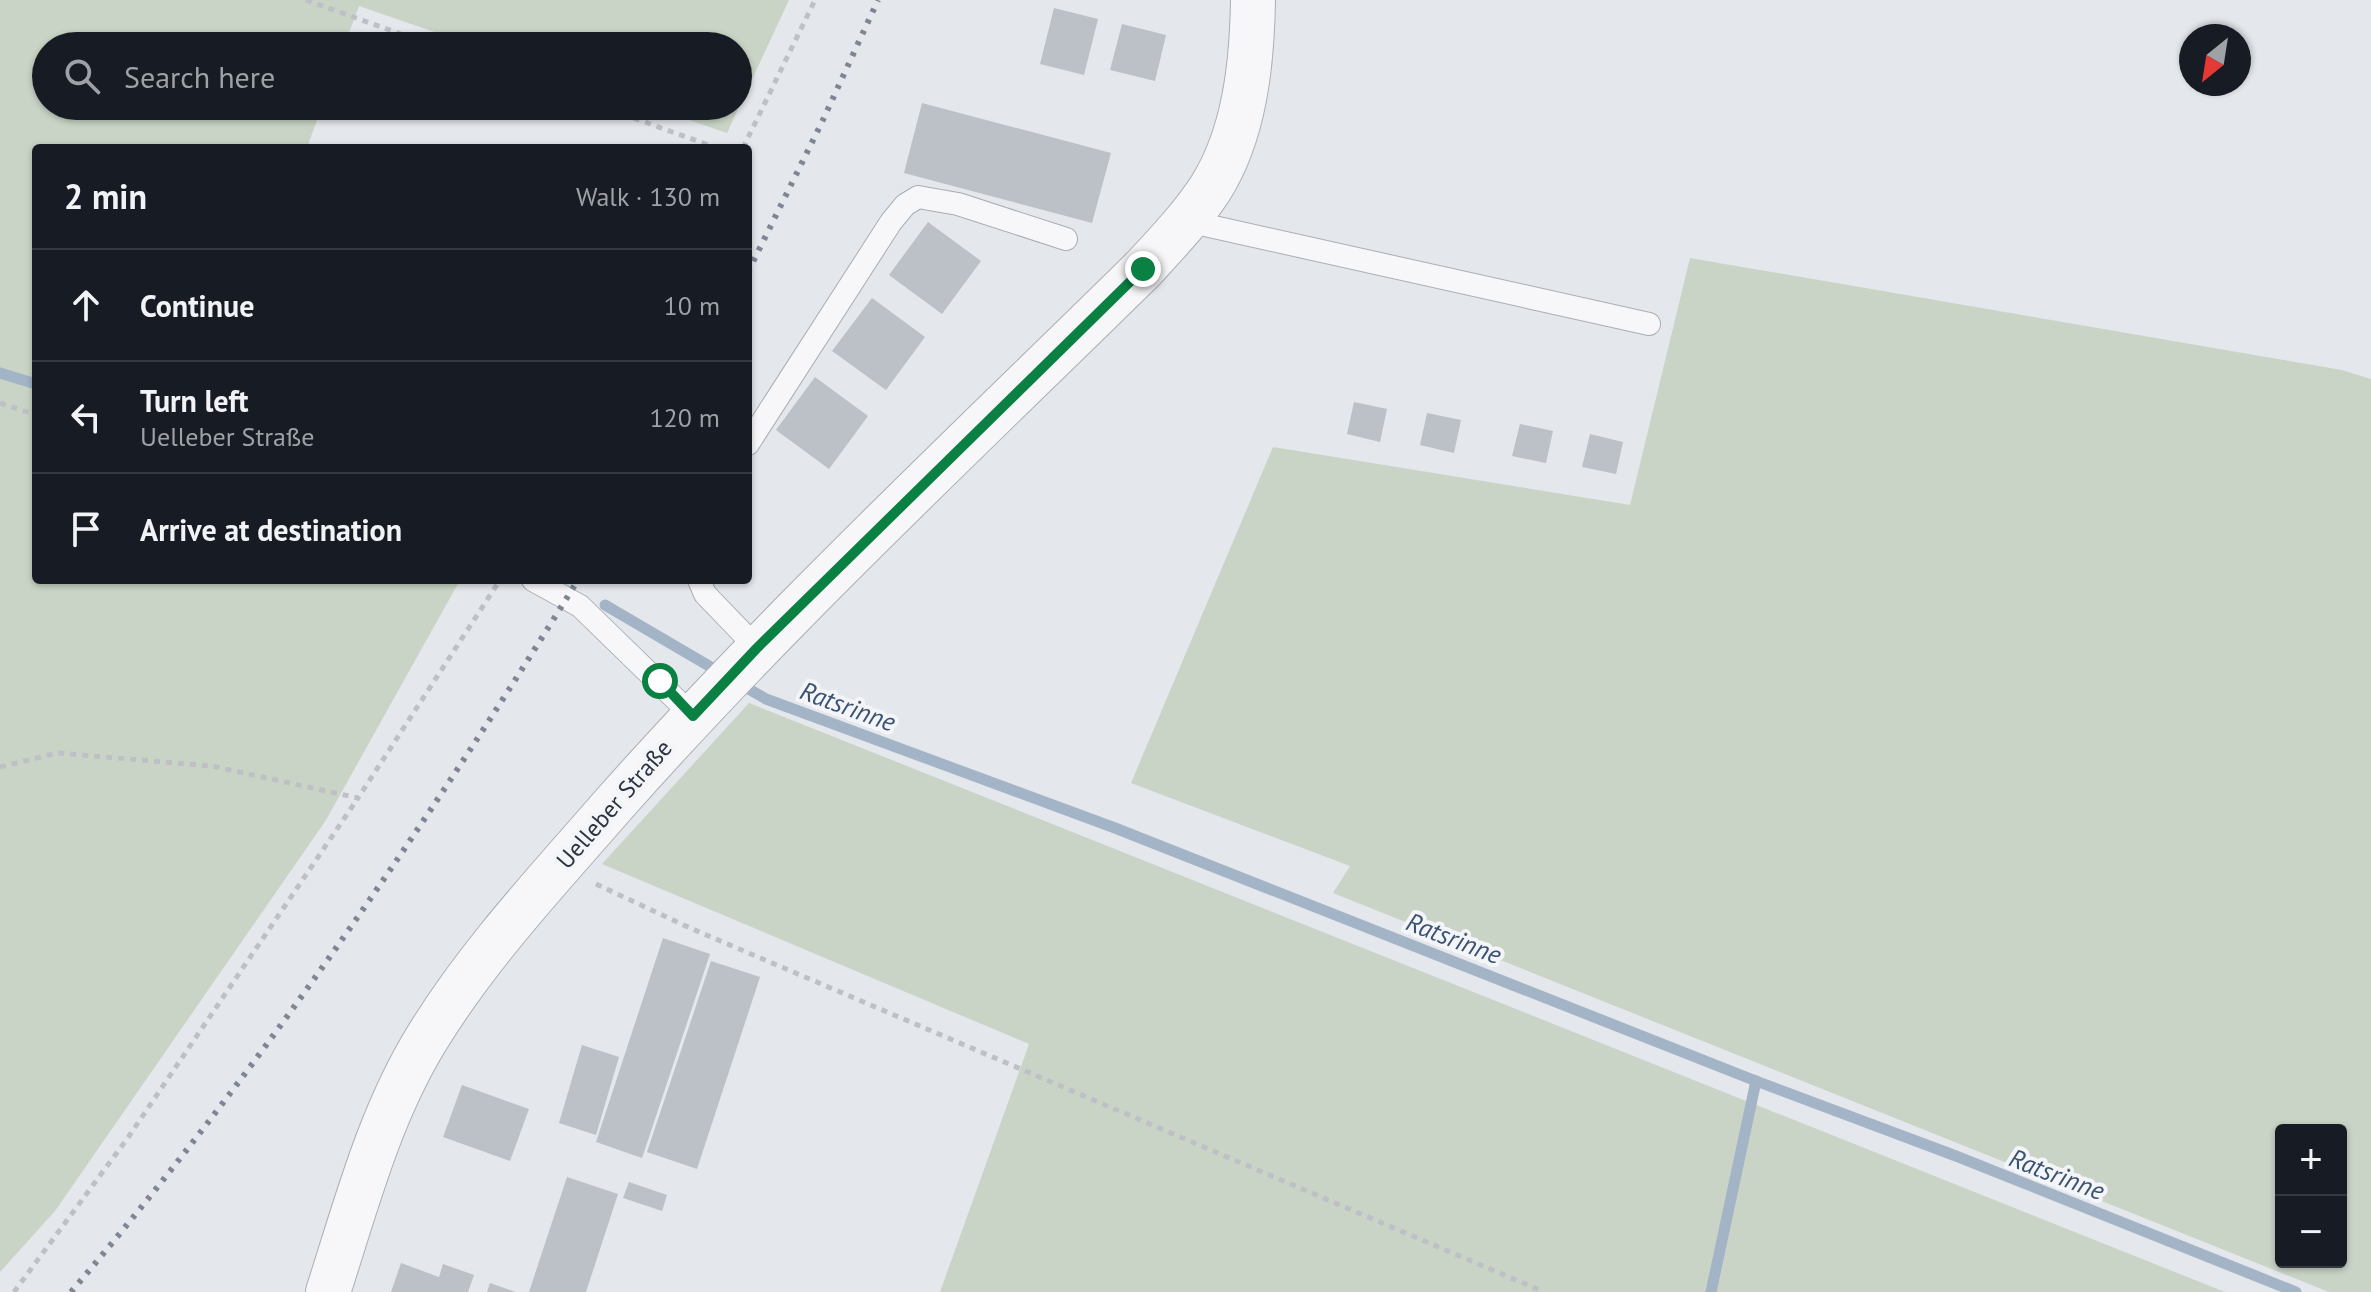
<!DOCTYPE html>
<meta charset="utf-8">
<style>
body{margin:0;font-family:"PT Sans",sans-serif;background:#242831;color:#f1f3f6}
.controls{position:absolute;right:24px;bottom:24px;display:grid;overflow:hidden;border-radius:8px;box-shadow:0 2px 6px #0004}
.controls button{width:72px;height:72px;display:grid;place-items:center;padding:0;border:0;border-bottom:2px solid #363941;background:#171b24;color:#f1f3f6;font:40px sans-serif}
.compass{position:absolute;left:2179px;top:24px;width:72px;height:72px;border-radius:50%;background:#171b24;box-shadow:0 2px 6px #0004;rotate:210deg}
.stop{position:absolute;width:24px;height:24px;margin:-18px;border:6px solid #0b8043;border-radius:50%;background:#fff}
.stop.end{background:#0b8043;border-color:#fff;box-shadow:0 2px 8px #0008}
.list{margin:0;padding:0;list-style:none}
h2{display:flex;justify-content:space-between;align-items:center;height:104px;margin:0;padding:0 32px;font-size:34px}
h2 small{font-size:26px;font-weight:400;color:#9ea1a6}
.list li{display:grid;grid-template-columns:52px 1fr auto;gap:24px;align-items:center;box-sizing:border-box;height:112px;padding:0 32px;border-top:2px solid #363941}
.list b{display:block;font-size:30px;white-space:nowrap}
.list p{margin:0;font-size:26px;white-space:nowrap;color:#9ea1a6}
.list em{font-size:26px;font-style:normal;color:#9ea1a6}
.icon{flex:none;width:44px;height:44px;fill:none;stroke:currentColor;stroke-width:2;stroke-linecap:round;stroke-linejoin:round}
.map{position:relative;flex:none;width:2371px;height:1292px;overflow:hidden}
.search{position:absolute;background:#171b24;box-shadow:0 2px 6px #0004;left:32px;top:32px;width:720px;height:88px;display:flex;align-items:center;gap:20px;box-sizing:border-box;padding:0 28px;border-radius:44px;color:#9ea1a6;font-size:30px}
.panel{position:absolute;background:#171b24;box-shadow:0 2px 6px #0004;left:32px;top:144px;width:720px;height:440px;border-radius:8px}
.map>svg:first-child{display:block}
.green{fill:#c9d4c6;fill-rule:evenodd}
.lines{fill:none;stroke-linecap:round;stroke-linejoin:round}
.stream{stroke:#a3b4c7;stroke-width:11}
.building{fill:#bcc0c7}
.service-casing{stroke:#a9aeb5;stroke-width:24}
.tertiary-casing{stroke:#a9aeb5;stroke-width:46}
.path{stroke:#bec0c5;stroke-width:5;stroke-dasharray:6 6;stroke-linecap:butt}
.service{stroke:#f7f7f9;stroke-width:22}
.tertiary{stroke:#f7f7f9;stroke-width:44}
.rail{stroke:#7f8693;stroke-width:6;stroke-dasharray:4 8;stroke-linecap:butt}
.route{stroke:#0b8043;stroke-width:10}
.labels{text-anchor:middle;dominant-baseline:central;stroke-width:8;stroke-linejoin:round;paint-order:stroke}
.street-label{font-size:24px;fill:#2d3441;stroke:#f4f5f8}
.water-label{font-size:26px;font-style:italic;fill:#3b5371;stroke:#f4f5f8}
</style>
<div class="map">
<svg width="2371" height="1292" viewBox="0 0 2371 1292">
<rect width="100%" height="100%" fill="#e4e7eb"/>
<!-- green -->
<g class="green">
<path d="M0,0h789l-62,133 -79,-27h90v-60h-263l-116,-40 -15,40h-298v60h276l-15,42h-271v432h424l-134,240 -271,391 -55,61z"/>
<path d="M1690,258l652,112 29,9v913h-42l-996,-399 17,-27 -219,-83 142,-336 357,58zM2341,1130v132h-60v-132z"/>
<path d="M749,703l1476,589h-1285l89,-248 -427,-180z"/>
</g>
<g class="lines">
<!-- stream -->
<g class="stream">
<path d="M0,373l36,11"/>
<path d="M605,605l116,68"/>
<path d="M740,684l26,15 349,129 641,253 200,75 340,136"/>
<path d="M1711,1292l45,-211"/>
</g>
</g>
<!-- building -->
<g class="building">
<path d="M1054,8l44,11 -14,56 -44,-11z"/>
<path d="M1122,24l44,11 -11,46 -45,-11z"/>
<path d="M922,103l189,50 -19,70 -188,-50z"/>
<path d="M928,222l53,39 -39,53 -53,-39z"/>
<path d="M872,298l53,39 -39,53 -54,-39z"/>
<path d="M815,377l53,39 -39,53 -53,-39z"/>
<path d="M1354,402l33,7 -7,33 -33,-8z"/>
<path d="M1427,413l34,7 -7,33 -34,-8z"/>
<path d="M1520,424l33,7 -7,32 -34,-7z"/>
<path d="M1590,434l33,8 -7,32 -34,-7z"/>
<path d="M663,938l47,16 -68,204 -46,-16z"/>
<path d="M711,961l49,16 -63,192 -50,-17z"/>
<path d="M582,1045l37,12 -23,78 -37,-12z"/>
<path d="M462,1085l67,24 -19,52 -67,-24z"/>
<path d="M567,1177l51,17 -32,98h-57z"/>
<path d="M629,1182l38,13 -5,16 -39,-13z"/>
<path d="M401,1263l38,14 4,-13 31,11 -6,17h-77z"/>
<path d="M490,1283l26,9h-29z"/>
</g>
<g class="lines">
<defs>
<g id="service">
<path d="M1187,221l462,103"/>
<path d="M748,444l143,-222 14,-17 13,-8 40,7 108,35"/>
<path d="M533,580l47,26 113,110"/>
<path d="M699,580l6,14 52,54"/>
</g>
<path id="tertiary" d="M328,1292c28,-86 51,-176 99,-254 52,-85 122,-159 187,-234 167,-188 350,-359 529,-535 24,-26 48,-51 67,-80 35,-55 42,-126 43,-189"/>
</defs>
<!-- service casing -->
<use href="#service" class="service-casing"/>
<!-- tertiary casing -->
<use href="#tertiary" class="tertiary-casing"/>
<!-- path -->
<g class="path">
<path d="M306,0l128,46"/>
<path d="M600,106l117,42"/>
<path d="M743,148l72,-148"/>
<path d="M0,403l36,12"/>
<path d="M0,767l57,-14 155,13 146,32 142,-218"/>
<path d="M596,884l94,44 854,364"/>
<path d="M14,1292l113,-153 231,-341"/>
</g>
<!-- service -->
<use href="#service" class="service"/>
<!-- tertiary -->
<use href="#tertiary" class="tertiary"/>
<!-- rail -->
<g class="rail">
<path d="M748,272l74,-150 56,-122"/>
<path d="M71,1292c189,-222 353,-464 507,-712"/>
</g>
</g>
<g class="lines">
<!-- route -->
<path class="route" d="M660,681l33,35 64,-68 386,-379"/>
</g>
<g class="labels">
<!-- street labels -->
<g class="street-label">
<text transform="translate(614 804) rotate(-49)">Uelleber Straße</text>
</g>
<!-- water labels -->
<g class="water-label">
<text transform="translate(848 706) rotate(20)">Ratsrinne</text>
<text transform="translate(1454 938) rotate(21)">Ratsrinne</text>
<text transform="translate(2057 1174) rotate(21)">Ratsrinne</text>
</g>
</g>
</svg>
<div class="controls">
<button>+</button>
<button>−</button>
</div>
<svg class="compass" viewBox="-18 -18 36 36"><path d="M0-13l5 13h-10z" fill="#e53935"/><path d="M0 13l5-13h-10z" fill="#9ea1a6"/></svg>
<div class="stop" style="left:660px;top:681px"></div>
<div class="stop end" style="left:1143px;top:269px"></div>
<div class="search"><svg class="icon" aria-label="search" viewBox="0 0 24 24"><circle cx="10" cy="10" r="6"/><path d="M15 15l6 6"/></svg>Search here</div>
<section class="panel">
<h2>2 min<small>Walk · 130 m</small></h2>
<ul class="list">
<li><svg class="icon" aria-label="ahead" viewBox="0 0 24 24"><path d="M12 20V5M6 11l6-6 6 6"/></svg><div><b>Continue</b></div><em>10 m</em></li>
<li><svg class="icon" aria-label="left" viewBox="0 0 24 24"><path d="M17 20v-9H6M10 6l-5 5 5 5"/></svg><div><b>Turn left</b><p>Uelleber Straße</p></div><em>120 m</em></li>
<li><svg class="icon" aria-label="arrive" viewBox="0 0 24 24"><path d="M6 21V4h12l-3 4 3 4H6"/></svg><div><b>Arrive at destination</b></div></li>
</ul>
</section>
</div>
